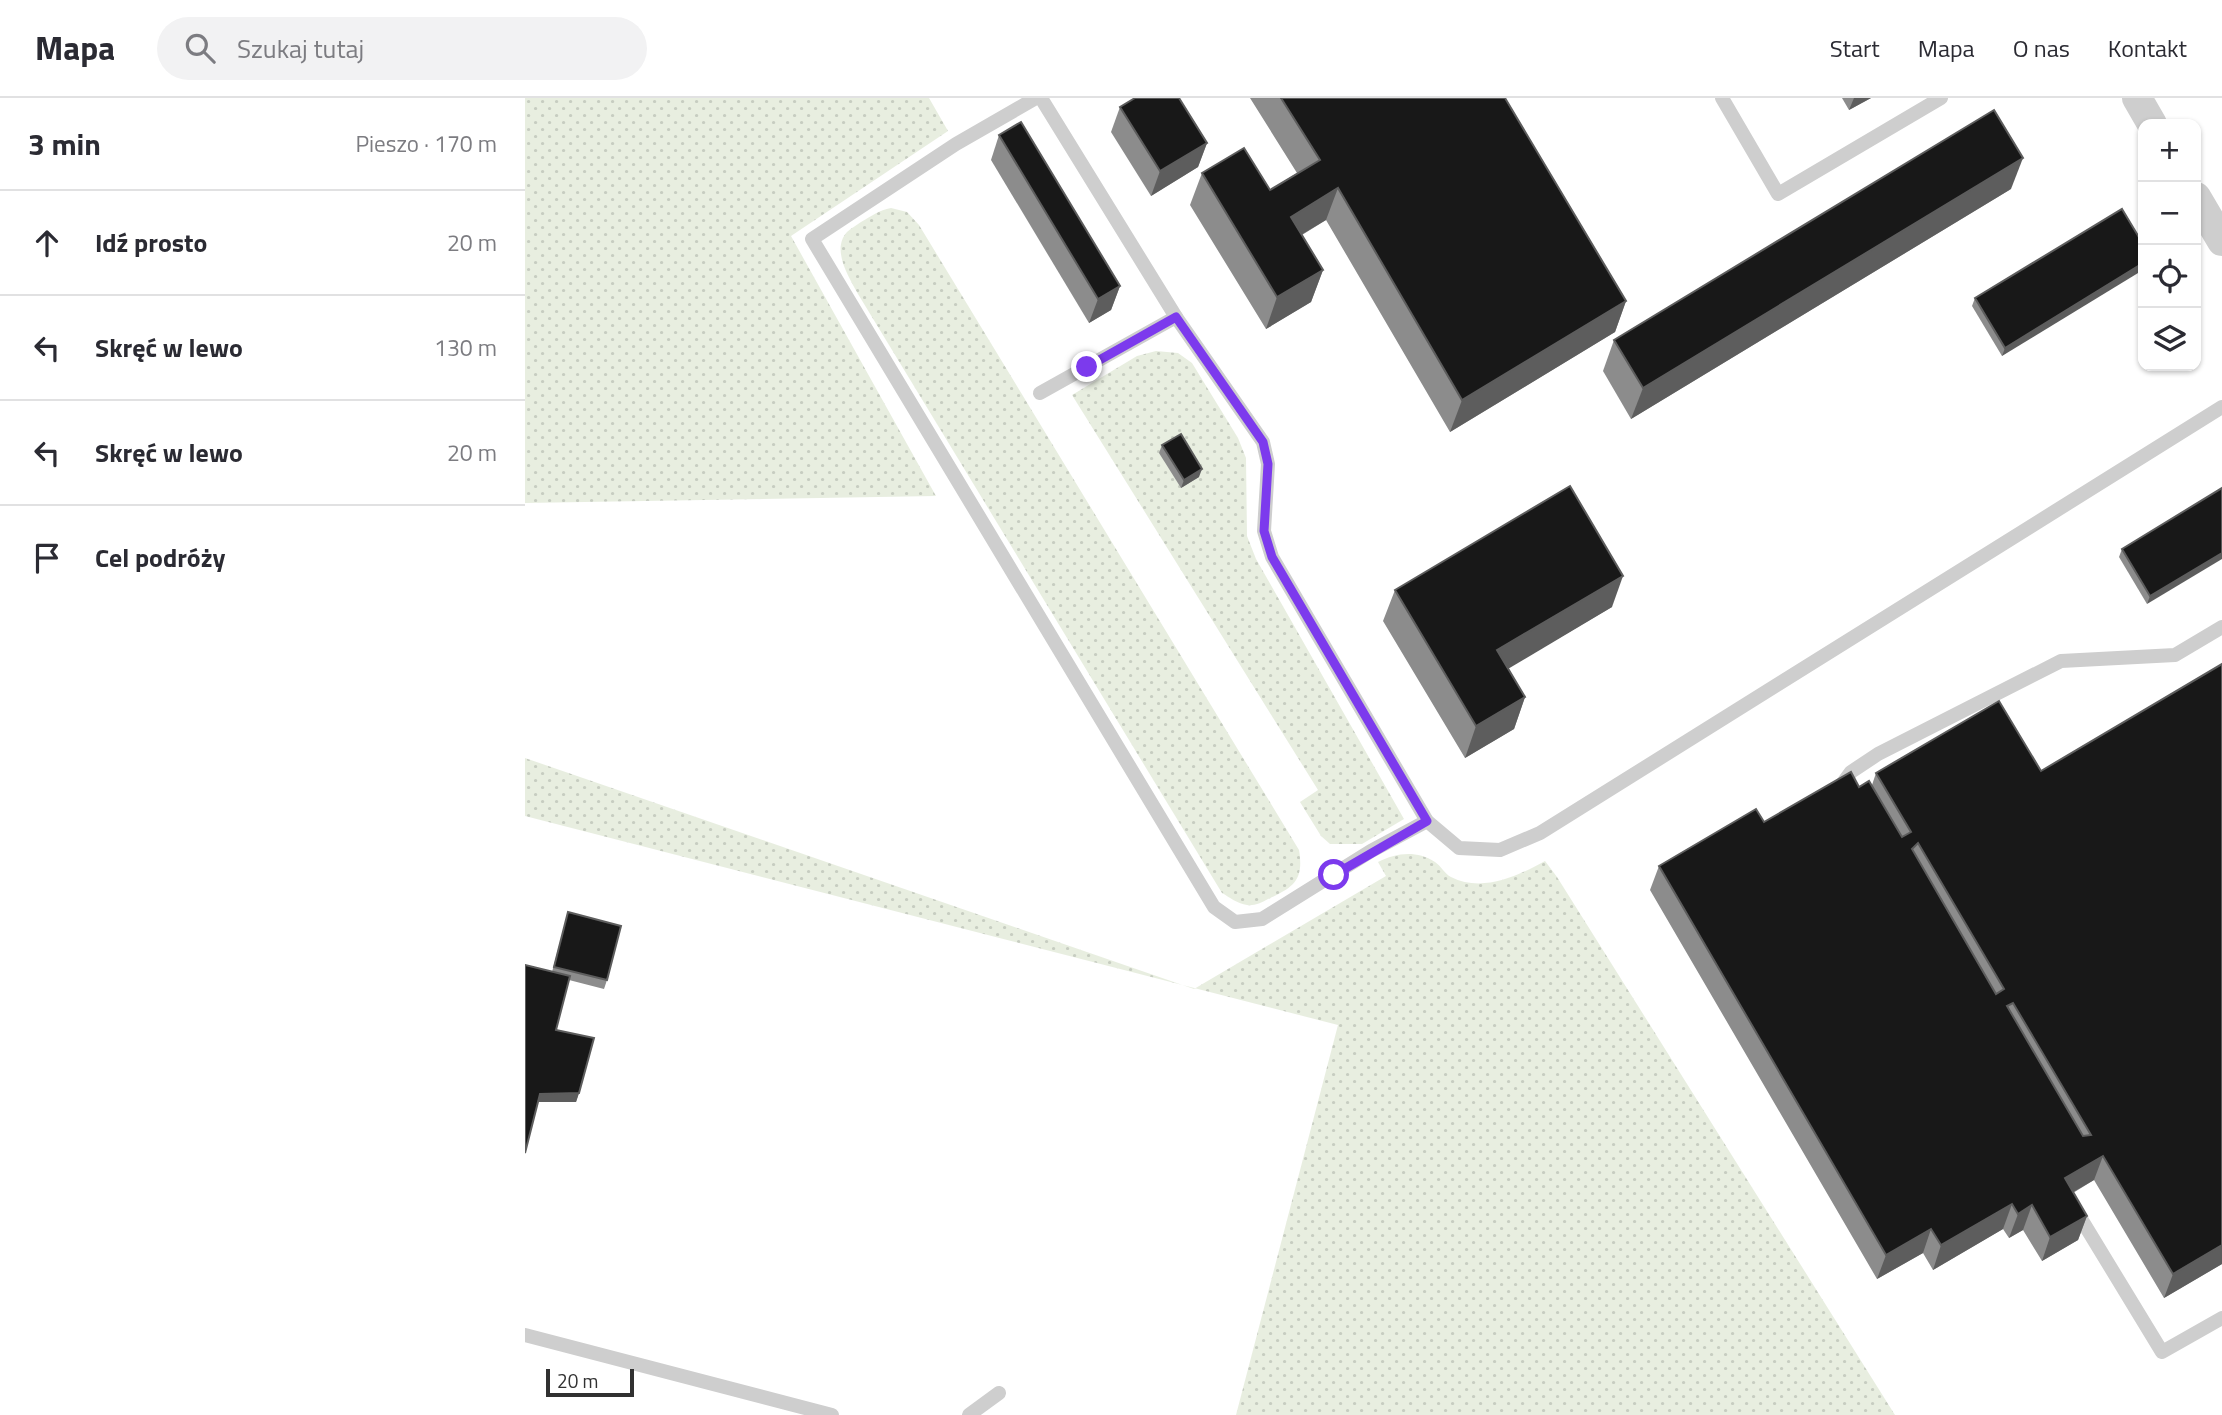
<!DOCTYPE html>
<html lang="pl">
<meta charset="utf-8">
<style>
body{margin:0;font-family:"Titillium Web",sans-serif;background:#f2f2f3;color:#2b2b33}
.controls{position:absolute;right:21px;top:21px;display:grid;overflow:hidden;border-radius:14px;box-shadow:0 2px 5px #0004}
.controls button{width:63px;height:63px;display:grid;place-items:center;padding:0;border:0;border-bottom:2px solid #e1e1e2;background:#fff;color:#2b2b33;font:35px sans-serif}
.scale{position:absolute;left:21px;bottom:18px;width:88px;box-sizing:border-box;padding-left:7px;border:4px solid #313131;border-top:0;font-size:19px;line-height:24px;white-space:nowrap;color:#313131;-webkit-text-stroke:5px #fff;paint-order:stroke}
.stop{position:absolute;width:21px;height:21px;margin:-16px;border:5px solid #7c3aed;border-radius:50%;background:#fff}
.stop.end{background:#7c3aed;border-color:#fff;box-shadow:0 2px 7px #0008}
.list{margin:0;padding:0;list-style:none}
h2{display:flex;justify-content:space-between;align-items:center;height:91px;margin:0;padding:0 28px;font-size:30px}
h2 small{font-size:23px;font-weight:400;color:#7c7c81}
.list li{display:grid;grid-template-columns:46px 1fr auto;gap:21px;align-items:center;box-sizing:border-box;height:105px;padding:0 28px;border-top:2px solid #e1e1e2}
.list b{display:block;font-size:26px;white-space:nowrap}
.list em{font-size:23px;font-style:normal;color:#7c7c81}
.icon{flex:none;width:38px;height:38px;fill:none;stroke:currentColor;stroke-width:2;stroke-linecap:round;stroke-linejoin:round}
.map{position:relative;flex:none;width:1697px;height:1317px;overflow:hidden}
header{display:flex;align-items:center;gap:42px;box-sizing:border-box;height:98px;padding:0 35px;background:#fff;border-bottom:2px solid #e1e1e2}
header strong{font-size:33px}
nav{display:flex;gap:38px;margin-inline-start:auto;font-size:24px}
.search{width:490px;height:63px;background:#f2f2f3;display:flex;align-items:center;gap:18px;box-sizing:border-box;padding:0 24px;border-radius:38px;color:#7c7c81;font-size:26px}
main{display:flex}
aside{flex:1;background:#fff}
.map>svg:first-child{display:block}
.grass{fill:url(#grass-dots)}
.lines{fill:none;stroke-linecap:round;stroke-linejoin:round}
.service{stroke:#cecece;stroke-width:14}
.minor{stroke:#cecece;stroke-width:30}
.wall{fill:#8c8c8c}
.shaded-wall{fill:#5d5d5d}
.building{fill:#181818;stroke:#5d5d5d;stroke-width:2;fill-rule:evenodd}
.route{stroke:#7c3aed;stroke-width:9}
</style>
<header>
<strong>Mapa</strong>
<div class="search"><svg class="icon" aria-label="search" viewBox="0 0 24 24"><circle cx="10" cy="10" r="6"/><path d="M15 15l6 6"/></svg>Szukaj tutaj</div>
<nav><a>Start</a><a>Mapa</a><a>O nas</a><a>Kontakt</a></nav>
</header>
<main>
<aside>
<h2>3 min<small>Pieszo · 170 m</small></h2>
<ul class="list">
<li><svg class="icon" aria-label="ahead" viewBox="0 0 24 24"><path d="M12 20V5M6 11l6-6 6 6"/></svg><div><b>Idź prosto</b></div><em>20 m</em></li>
<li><svg class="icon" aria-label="left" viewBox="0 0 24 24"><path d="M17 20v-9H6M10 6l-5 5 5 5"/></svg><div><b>Skręć w lewo</b></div><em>130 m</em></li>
<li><svg class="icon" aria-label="left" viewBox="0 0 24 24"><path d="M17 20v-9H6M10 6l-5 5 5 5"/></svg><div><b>Skręć w lewo</b></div><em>20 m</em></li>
<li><svg class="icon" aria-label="arrive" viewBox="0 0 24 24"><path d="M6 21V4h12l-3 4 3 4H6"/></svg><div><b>Cel podróży</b></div></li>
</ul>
</aside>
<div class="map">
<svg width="1697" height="1317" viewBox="0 0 1697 1317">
<defs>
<pattern id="grass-dots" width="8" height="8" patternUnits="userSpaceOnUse" patternTransform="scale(1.75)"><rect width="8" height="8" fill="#e8eee0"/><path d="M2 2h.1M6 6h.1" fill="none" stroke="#c7cdc1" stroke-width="1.8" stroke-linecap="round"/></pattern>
</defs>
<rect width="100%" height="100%" fill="#fff"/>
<!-- grass -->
<g class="grass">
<path d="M0,0h404l19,33 -157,105 145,260 -411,7z"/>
<path d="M366,110l16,4 12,13 380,625c5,30 -5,37 -31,49 -7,4 -14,7 -21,6 -9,-1 -18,-8 -25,-12l-364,-599c-9,-17 -27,-44 -11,-62 4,-4 10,-7 14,-10 11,-6 18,-12 30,-14z"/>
<path d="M631,253l22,2 14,10 46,75 8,20 1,78 9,23 148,260 -42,25h-32l-9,-8 -21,-34 18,-12 -246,-395 65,-39z"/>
<path d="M0,660l669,231 192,-113 -8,-14c18,-9 38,-12 57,0 6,4 10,12 16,15 31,16 67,-1 94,-16l12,16 338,538h-659l102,-390 -813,-209z"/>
</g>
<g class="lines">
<!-- service -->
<g class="service">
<path d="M511,0l-80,46 -144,95 402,668 21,15 27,-3 109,-68 56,-30"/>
<path d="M516,0l135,219 87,125 5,22 -4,67 8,26 155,264 32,27 41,2 40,-17 682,-426"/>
<path d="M1197,0l56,96 163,-96"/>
<path d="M515,295l136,-76"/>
<path d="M1315,689l11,-15 27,-18 183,-93 114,-6 47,-28"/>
<path d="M1550,1111l87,143 60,-34"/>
<path d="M0,1237l307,80"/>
<path d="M444,1317l30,-22"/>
</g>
<!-- minor -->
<g class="minor">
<path d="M1612,0l15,26"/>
<path d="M1671,99l26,44"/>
</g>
</g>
<!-- wall -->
<g class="wall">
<path d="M725,0h255l121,203 -11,31 -165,100 -124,-212 -24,15 21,35 -12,32 -45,27 -76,-124 12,-32 68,17 27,-17z"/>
<path d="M1317,0h29l-22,12z"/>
<path d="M595,9l87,36 -9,24 -47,29 -40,-64z"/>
<path d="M474,37l121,151 -9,24 -22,13 -98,-163z"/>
<path d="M1486,91l-380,230 -28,-48 11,-31z"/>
<path d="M1618,146l-141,112 -30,-50 3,-8z"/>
<path d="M637,347l37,32 -18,11 -22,-35z"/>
<path d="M1697,390l-75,116 -28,-47 3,-8z"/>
<path d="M870,492l217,17 -104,61 17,29 -11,32 -49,29 -82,-137z"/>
<path d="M1351,675l346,491 -58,34 -70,-118 -21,13 14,23 -9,24 -36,21 -19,-31 -14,8 -6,-9 -70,41 -10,-17 -46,26 -227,-389 9,-24 105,-44 95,-35 13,-2z"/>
<path d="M43,814l39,68 -3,9 -35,-9 -13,50 23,63 -3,9h-38l14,-130z"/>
</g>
<!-- shaded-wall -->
<g class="shaded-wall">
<path d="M1329,0h17l-22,12z"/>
<path d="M682,45l-9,24 -47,29 9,-25z"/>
<path d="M1498,60l-12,31 -380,230 12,-31z"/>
<path d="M813,90l-12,32 -47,28 12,-31z"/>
<path d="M1618,165v7l-141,86 3,-8z"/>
<path d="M798,172l-12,32 -45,27 11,-32z"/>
<path d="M595,188l-9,24 -22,13 9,-24z"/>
<path d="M1101,203l-11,31 -165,100 12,-32z"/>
<path d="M677,371l-3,8 -18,11 3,-8z"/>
<path d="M1697,455v6l-75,45 3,-8z"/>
<path d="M1098,478l-11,31 -126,75 11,-32z"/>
<path d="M1000,599l-11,32 -49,29 11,-32z"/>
<path d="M54,995l-3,9h-39l3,-8z"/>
<path d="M1578,1058l-9,24 -38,22 9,-24z"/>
<path d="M1487,1106l-9,25 -70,41 8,-25z"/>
<path d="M1507,1107l-9,25 -14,8 9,-24z"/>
<path d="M1562,1118l-9,24 -36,21 8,-24z"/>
<path d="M1406,1131l-8,24 -46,26 9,-24z"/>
<path d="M1697,1147v19l-58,34 9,-24z"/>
</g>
<!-- building -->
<g class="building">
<path d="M610,0h44l28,45 -47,28 -40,-64z"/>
<path d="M756,0h224l121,203 -164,99 -124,-212 -47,29 32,53 -46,27 -75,-124 42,-25 26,42 50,-30z"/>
<path d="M1469,12l29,48 -380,230 -29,-48z"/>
<path d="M496,24l99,164 -22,13 -99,-164z"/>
<path d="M1597,111l21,35v19l-138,85 -30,-50z"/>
<path d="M656,336l21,35 -18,11 -22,-35z"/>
<path d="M1045,388l53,90 -126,74 28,47 -49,29 -81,-136z"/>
<path d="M1697,390v65l-72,43 -28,-47z"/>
<path d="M1697,566v581l-49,29 -70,-118 -38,22 22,38 -37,21 -18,-32 -14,9 -6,-10 -71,41 -10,-16 -45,26 -227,-389 97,-57 8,13 87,-50 8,15 10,-6 33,56 9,-5 -35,-59 123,-72 42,70zM1393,745l86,146 -8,5 -84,-145zM1488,905l78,132 -8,1 -76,-130z"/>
<path d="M43,814l53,14 -14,54 -53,-13z"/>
<path d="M0,867l45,11 -14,54 38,8 -15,55 -39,1 -15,59z"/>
</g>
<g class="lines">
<!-- route -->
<path class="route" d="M562,269l89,-50 87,125 5,22 -4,67 8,26 155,264 -93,54"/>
</g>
</svg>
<div class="controls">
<button>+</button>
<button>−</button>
<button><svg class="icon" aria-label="locate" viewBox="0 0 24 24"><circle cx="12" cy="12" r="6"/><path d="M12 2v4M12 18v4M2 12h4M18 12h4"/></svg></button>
<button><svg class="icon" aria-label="layers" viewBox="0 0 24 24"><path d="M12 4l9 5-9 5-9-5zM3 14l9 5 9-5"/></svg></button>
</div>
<div class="scale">20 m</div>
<div class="stop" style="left:809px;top:777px"></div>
<div class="stop end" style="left:562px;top:269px"></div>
</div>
</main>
